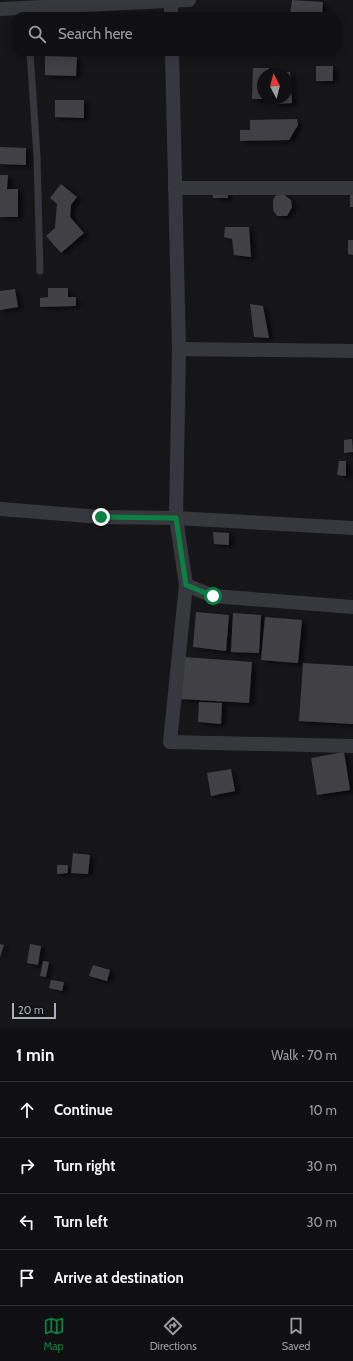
<!DOCTYPE html>
<meta charset="utf-8">
<style>
body{margin:0;font-family:Cabin,sans-serif;background:#1e1e20;color:#f1f3f6}
.compass{position:absolute;left:257px;top:68px;width:36px;height:36px;border-radius:50%;background:#101012;box-shadow:0 2px 10px #0003;rotate:353deg}
.scale{position:absolute;left:12px;bottom:10px;width:44px;box-sizing:border-box;padding-left:4px;border:2px solid #a8adb8;border-top:0;font-size:11px;line-height:14px;white-space:nowrap;color:#a8adb8;-webkit-text-stroke:3px #111113;paint-order:stroke}
.stop{position:absolute;width:12px;height:12px;margin:-9px;border:3px solid #0b8043;border-radius:50%;background:#fff}
.stop.end{background:#0b8043;border-color:#fff;box-shadow:0 1px 4px #0008}
.list{margin:0;padding:0;list-style:none}
h2{display:flex;justify-content:space-between;align-items:center;height:52px;margin:0;padding:0 16px;font-size:17px}
h2 small{font-size:13px;font-weight:400;color:#9c9d9f}
.list li{display:grid;grid-template-columns:26px 1fr auto;gap:12px;align-items:center;box-sizing:border-box;height:56px;padding:0 16px;border-top:1px solid #303032}
.list b{display:block;font-size:15px;white-space:nowrap}
.list em{font-size:13px;font-style:normal;color:#9c9d9f}
.icon{flex:none;width:22px;height:22px;fill:none;stroke:currentColor;stroke-width:2;stroke-linecap:round;stroke-linejoin:round}
.map{position:relative;flex:none;width:353px;height:1029px;overflow:hidden}
.search{position:absolute;background:#101012;box-shadow:0 2px 10px #0003;left:12px;right:12px;top:12px;height:44px;display:flex;align-items:center;gap:10px;box-sizing:border-box;padding:0 14px;border-radius:12px;color:#9c9d9f;font-size:15px}
.sheet{height:276px;background:#101012}
nav{display:flex;justify-content:space-around;align-items:center;box-sizing:border-box;height:56px;border-top:1px solid #303032;background:#101012;font-size:11px;color:#9c9d9f}
nav a{display:grid;justify-items:center;gap:2px}
nav .on{color:#0b8043}
.map>svg:first-child{display:block}
.building{fill:#404145;filter:url(#shadow)}
.lines{fill:none;stroke-linecap:round;stroke-linejoin:round}
.service{stroke:#37383d;stroke-width:7}
.minor{stroke:#37383d;stroke-width:14}
.route{stroke:#0b8043;stroke-width:5}
</style>
<div class="map">
<svg width="353" height="1029" viewBox="0 0 353 1029">
<defs>
<filter id="shadow"><feDropShadow dx="4.5" dy="2.5" stdDeviation="2" flood-color="#0009"/></filter>
</defs>
<rect width="100%" height="100%" fill="#161618"/>
<!-- building -->
<g class="building">
<path d="M292,0l31,2 -1,14h-32z"/>
<path d="M45,56l32,1 -1,19 -31,-1z"/>
<rect x="316" y="66" width="17" height="15"/>
<path d="M253,68h16v6h-6v25h-11z"/>
<path d="M290,72l2,31 -18,1v-6h13v-24h-8v-1z"/>
<path d="M55,100h29v18l-29,-1z"/>
<path d="M297,119l1,6 -9,15 -49,1v-11h10v-10z"/>
<path d="M0,147l26,1v17l-26,-1z"/>
<path d="M0,175h8l-1,14h11v28h-18z"/>
<path d="M61,184l16,13 -6,8 -1,12 14,16 -23,20 -15,-17 9,-8 2,-24 -7,-6z"/>
<path d="M212,188h15l1,10h-15z"/>
<path d="M283,194l8,6 1,7 -5,9h-10l-4,-6v-9l2,-5z"/>
<rect x="350" y="194" width="3" height="13"/>
<path d="M225,227h24l2,30 -17,-2 -2,-16 -8,-2z"/>
<path d="M348,240h5v15l-5,-1z"/>
<path d="M48,288h20v9h8v9l-36,1v-9l8,-1z"/>
<path d="M15,289l3,18 -18,3v-19z"/>
<path d="M250,304l13,2 6,32 -15,-1z"/>
<path d="M352,439l1,13 -9,1v-13z"/>
<path d="M339,461h7v15l-9,-1z"/>
<path d="M213,532l16,1v12l-15,-1z"/>
<path d="M196,612l33,3 -3,36 -33,-4z"/>
<path d="M233,613l28,2 -2,38 -28,-1z"/>
<path d="M265,617l37,3 -4,43 -37,-3z"/>
<path d="M184,657l68,5 -3,41 -68,-4z"/>
<path d="M303,663l50,3v58l-54,-3z"/>
<path d="M199,702l23,1 -1,21 -23,-2z"/>
<path d="M344,752l6,38 -33,5 -6,-37z"/>
<path d="M231,769l4,22 -24,5 -4,-23z"/>
<path d="M73,853l17,2 -2,19 -17,-1z"/>
<path d="M57,865h11v8l-11,1z"/>
<path d="M0,944l4,1 -4,12z"/>
<path d="M30,944l11,2 -3,19 -11,-2z"/>
<path d="M43,961l6,1 -3,15 -6,-1z"/>
<path d="M93,965l17,5 -3,11 -18,-5z"/>
<path d="M51,980l13,2 -2,9 -13,-3z"/>
</g>
<g class="lines">
<!-- service -->
<path class="service" d="M30,52l7,104 3,115"/>
<!-- minor -->
<g class="minor">
<path d="M0,9l189,-9"/>
<path d="M171,16v-16"/>
<path d="M172,52l7,297 -3,169 10,67 -16,157 183,4"/>
<path d="M175,188h178"/>
<path d="M179,349l174,2"/>
<path d="M0,509l101,8 75,1 177,10"/>
<path d="M186,585l27,11 140,11"/>
</g>
</g>
<g class="lines">
<!-- route -->
<path class="route" d="M101,517l75,1 10,67 27,11"/>
</g>
</svg>
<svg class="compass" viewBox="-18 -18 36 36"><path d="M0-13l5 13h-10z" fill="#e53935"/><path d="M0 13l5-13h-10z" fill="#9c9d9f"/></svg>
<div class="scale">20 m</div>
<div class="stop" style="left:213px;top:596px"></div>
<div class="stop end" style="left:101px;top:517px"></div>
<div class="search"><svg class="icon" aria-label="search" viewBox="0 0 24 24"><circle cx="10" cy="10" r="6"/><path d="M15 15l6 6"/></svg>Search here</div>
</div>
<section class="sheet">
<h2>1 min<small>Walk · 70 m</small></h2>
<ul class="list">
<li><svg class="icon" aria-label="ahead" viewBox="0 0 24 24"><path d="M12 20V5M6 11l6-6 6 6"/></svg><div><b>Continue</b></div><em>10 m</em></li>
<li><svg class="icon" aria-label="right" viewBox="0 0 24 24"><path d="M7 20v-9h11M14 6l5 5-5 5"/></svg><div><b>Turn right</b></div><em>30 m</em></li>
<li><svg class="icon" aria-label="left" viewBox="0 0 24 24"><path d="M17 20v-9H6M10 6l-5 5 5 5"/></svg><div><b>Turn left</b></div><em>30 m</em></li>
<li><svg class="icon" aria-label="arrive" viewBox="0 0 24 24"><path d="M6 21V4h12l-3 4 3 4H6"/></svg><div><b>Arrive at destination</b></div></li>
</ul>
</section>
<nav>
<a class="on"><svg class="icon" aria-label="map" viewBox="0 0 24 24"><path d="M3 6l6-2 6 2 6-2v14l-6 2-6-2-6 2zM9 4v14M15 6v14"/></svg>Map</a>
<a><svg class="icon" aria-label="directions" viewBox="0 0 24 24"><path d="M12 3l9 9-9 9-9-9zM9 14v-3h6M13 9l2 2-2 2"/></svg>Directions</a>
<a><svg class="icon" aria-label="saved" viewBox="0 0 24 24"><path d="M7 4h10v16l-5-4-5 4z"/></svg>Saved</a>
</nav>
